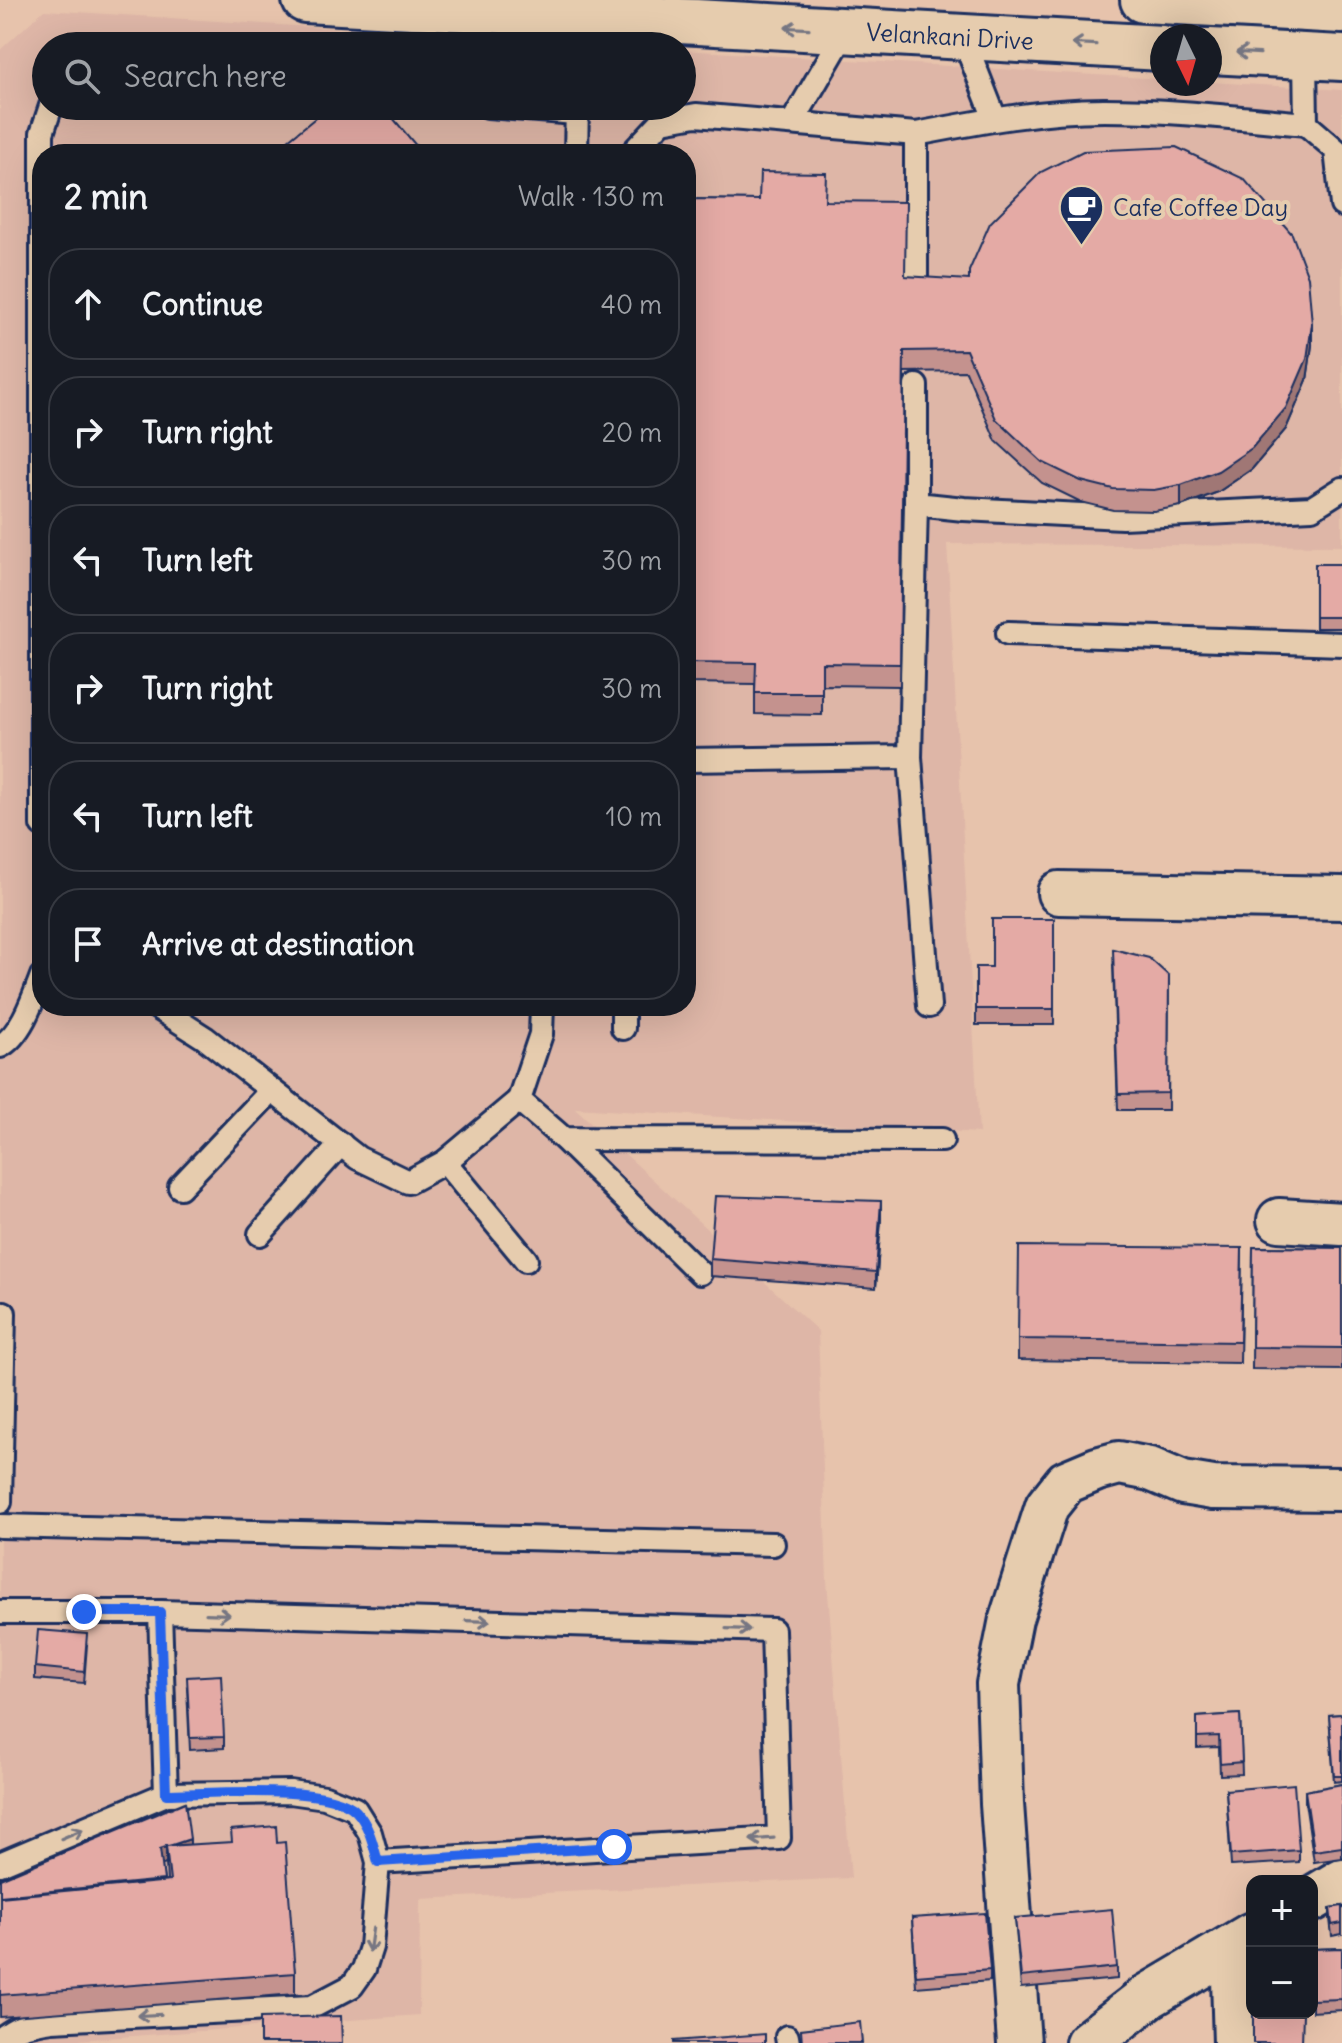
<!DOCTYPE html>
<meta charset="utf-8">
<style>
body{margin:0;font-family:Delius,sans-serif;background:#20242c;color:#f1f3f6}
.controls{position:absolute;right:24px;bottom:24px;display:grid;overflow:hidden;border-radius:16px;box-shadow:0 8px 32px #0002}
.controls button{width:72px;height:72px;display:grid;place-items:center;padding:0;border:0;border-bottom:2px solid #363941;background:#171b24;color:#f1f3f6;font:40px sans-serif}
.compass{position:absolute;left:1150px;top:24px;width:72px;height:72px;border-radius:50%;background:#171b24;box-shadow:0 8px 32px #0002;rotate:175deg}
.stop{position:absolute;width:24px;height:24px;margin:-18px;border:6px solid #2563eb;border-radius:50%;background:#fff}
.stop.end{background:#2563eb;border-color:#fff;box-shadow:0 2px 8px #0008}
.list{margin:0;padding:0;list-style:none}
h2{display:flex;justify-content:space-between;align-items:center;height:104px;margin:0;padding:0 32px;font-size:34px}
h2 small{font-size:26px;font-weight:400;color:#9ea1a6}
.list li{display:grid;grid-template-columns:52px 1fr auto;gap:24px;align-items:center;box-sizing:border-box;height:112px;margin:0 16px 16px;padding:0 16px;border:2px solid #363941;border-radius:32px}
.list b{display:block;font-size:30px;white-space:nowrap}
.list em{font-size:26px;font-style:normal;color:#9ea1a6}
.icon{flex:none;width:44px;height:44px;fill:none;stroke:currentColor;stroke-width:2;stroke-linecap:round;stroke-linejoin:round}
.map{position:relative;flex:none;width:1342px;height:2043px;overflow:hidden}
.search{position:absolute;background:#171b24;box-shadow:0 8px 32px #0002;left:32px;top:32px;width:664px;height:88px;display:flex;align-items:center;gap:20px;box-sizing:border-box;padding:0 28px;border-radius:44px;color:#9ea1a6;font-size:30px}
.panel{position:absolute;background:#171b24;box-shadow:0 8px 32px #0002;left:32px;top:144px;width:664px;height:872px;border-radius:32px}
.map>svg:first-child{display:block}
.built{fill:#deb6a7;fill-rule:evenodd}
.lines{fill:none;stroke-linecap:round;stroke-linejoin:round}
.lane-casing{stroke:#1b2f5e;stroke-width:28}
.street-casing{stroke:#1b2f5e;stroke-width:48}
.secondary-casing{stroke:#1b2f5e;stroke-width:50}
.lane{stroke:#e6ccae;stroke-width:22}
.street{stroke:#e6ccae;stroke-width:42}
.secondary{stroke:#e6ccae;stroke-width:44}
.wall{fill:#c4928e;stroke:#1b2f5e;stroke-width:2;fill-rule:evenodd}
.shaded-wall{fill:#a07774;stroke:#1b2f5e;stroke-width:2}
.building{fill:#e4aaa5;stroke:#1b2f5e;stroke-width:2}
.oneway{stroke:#767682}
.route{stroke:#2563eb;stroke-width:10}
.labels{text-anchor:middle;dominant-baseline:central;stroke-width:8;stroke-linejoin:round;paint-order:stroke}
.street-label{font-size:24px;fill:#1b2f5e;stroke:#e6ccae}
.poi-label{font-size:24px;fill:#1b2f5e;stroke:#e6ccae;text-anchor:start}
</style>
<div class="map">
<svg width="1342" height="2043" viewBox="0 0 1342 2043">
<rect width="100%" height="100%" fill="#e7c3ac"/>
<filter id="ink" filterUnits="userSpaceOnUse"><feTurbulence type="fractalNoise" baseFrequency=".0125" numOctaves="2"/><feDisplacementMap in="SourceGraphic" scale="16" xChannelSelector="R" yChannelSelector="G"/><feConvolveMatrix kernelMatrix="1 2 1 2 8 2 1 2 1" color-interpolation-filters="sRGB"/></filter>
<g filter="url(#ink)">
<!-- built -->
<path class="built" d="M44,10l566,36h-564v60h636v-56l480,29v5l48,-2 132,8v456l-395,-2 32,589 -404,-25 243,223 9,250 24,297 -431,21 -1,116 -381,28h-38v-1993zM42,154h644v852h-644z"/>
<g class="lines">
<defs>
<g id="lane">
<path d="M963,37l32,82"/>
<path d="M578,46l1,-31"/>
<path d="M1305,57l1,67 30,26 6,55"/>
<path d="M488,106l88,7"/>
<path d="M792,123l54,-93"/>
<path d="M576,154l1,-48"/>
<path d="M631,154l31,-33 34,-6 220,19"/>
<path d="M916,280v-146c62,-12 125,-24 188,-24 68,0 135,8 202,14"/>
<path d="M916,386v118l48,5 158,8 190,-9 30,-19"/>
<path d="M1008,633l334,11"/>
<path d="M910,757l19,249"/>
<path d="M686,760l224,-3 6,-253"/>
<path d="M42,825v-692l9,-27"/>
<path d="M155,1006l50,32 153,120 50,24 37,-20 74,-62"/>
<path d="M542,1006l-1,28 -22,66 45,39 378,1"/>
<path d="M623,1006v22"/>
<path d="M0,1046c21,-10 34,-49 42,-70"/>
<path d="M564,1139l136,134"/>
<path d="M445,1162l81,98"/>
<path d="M180,1187l91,-96"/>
<path d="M260,1234l81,-90"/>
<path d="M0,1502l4,-189"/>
<path d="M0,1526l773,18"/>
<path d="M0,1612h160l613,18 6,208 -401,24"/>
<path d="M160,1612l6,182"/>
<path d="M0,1864l166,-70 124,-2 35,5 30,12 15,24 8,29 -7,85 -7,22 -12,17 -40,21 -260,13c-20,3 -37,6 -52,20"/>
<path d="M787,2037l1,6"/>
</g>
<g id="street">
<path d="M1059,893l283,5"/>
<path d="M1279,1220l63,4"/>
<path d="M1232,1947l3,96"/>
<path d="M1019,2043l-17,-239 -4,-120 13,-65 36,-113 19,-24 31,-13 22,-6 31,6 33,14 30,5 129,1"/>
</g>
<g id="secondary">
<path id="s1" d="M305,0l857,48"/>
<path d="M1143,0l199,11"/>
<path d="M1210,51l132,7"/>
<path d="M1312,1899l30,-18"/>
<path d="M1088,2043l61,-47 103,-61"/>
</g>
</defs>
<!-- lane casing -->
<use href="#lane" class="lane-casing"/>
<!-- street casing -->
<use href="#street" class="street-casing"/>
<!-- secondary casing -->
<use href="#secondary" class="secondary-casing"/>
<!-- lane -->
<use href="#lane" class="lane"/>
<!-- street -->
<use href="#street" class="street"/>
<!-- secondary -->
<use href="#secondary" class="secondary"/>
</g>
<!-- wall -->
<g class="wall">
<path d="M686,199l139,2 80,76 407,68 -5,35 -21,49 -34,40 -34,23 -37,14 -27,5 -41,-1 -32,-8 -39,-19 -46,-42 -30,-70 -62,1 -4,314 -78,-1v30l-67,-1v-30l-69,-1z"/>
<rect x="1315" y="564" width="27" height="64"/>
<path d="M1054,919v106h-78v-58h16z"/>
<path d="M1113,965l56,11 -1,134h-50z"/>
<path d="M881,1218l-5,70 -166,-12v-17z"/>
<path d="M1253,1247l89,1v122l-90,-1z"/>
<path d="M1242,1248l-2,115 -222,-3v-21z"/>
<path d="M87,1645l-3,38 -49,-4v-12z"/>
<path d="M187,1688l37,49v11l-34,2z"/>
<path d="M1240,1714l2,60 -22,1 -1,-28 -22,1v-31z"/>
<path d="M1342,1714v67l-8,1 -5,-67z"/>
<path d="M1342,1784v74l-28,4 -9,-60v-11z"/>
<path d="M1226,1790l73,60v12l-68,4z"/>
<path d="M277,1843l18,130v21l-295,23v-138l190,-34zM166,1864l1,17 -3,1 -2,-17z"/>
<path d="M1342,1906v28l-10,2 -2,-17v-11z"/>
<path d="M912,1918l78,52v11l-74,6z"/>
<path d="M1015,1918l102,49v12l-96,9z"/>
<path d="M1342,1948v62l-30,2v-63z"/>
</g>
<!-- shaded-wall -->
<g class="shaded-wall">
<path d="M1312,324v21l-5,35 -21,49 -34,40 -34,23 -37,14v-21z"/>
<path d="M881,1201v17l-5,70v-16z"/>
<path d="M190,1839v17l-24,-9z"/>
<path d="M166,1847v17l-6,1v-16z"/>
</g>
<!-- building -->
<g class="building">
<path d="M330,106h53l40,48h-152z"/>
<path d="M1176,147l68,32 48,55 16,43 4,47 -5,35 -21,49 -34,40 -34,23 -37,14 -27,5 -41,-1 -32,-8 -39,-19 -46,-43 -30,-69 -62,1 -4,313 -78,-1v30h-67l1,-30 -70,-1v-463l73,1 1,-28 66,1 -1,28 81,1 -1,74 64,4v-9l21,-48 51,-51 42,-21z"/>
<rect x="1315" y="564" width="27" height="53"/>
<path d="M992,919h62v90h-78v-42h16z"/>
<path d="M1113,949l36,9 20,18 -1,117 -50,1z"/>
<path d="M715,1196l166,5 -5,71 -166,-13z"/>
<path d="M1019,1246l223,2 -2,94 -222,-3z"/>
<path d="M1253,1247l89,1v100l-90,-1z"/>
<path d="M38,1630l49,4 -3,38 -49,-5z"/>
<path d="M221,1675l3,62 -34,1 -3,-61z"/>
<path d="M1240,1714l2,48 -22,2 -1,-28 -22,1v-20z"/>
<path d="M1342,1714v62h-8l-5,-61z"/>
<path d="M1294,1784l5,66 -68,5 -5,-65z"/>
<path d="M1342,1784v63l-28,4 -9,-60z"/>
<path d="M185,1802l5,37 -30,10 4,31 -164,16v-17z"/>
<path d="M276,1826l1,17 8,-1 10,131 -295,22v-98l170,-16 -4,-35 66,-4 -1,-12z"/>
<path d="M1342,1906v17l-10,2 -2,-17z"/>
<path d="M1112,1909l5,58 -96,10 -6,-59z"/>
<path d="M985,1913l5,57 -74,6 -4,-58z"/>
<path d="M1342,1948v51l-30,1v-51z"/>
<path d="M1253,2013h50l-1,30h-49z"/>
<path d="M341,2016l1,27h-82v-25z"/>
<path d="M860,2022l2,21h-60l-1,-14z"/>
<path d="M765,2034v9h-91v-2z"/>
</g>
<!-- one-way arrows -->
<defs><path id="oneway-shaft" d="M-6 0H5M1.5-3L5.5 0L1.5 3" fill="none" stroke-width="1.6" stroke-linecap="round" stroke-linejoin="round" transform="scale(2)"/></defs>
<g class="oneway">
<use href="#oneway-shaft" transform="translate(797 28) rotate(-177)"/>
<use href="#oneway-shaft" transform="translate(1084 44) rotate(-177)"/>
<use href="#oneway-shaft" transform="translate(1248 53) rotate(-177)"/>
<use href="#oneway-shaft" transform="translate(218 1614) rotate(2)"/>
<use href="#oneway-shaft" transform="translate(478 1621) rotate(2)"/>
<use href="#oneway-shaft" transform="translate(738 1629) rotate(2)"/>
<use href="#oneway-shaft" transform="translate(72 1834) rotate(-23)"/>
<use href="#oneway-shaft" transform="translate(762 1839) rotate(176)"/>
<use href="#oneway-shaft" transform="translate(371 1940) rotate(98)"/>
<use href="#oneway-shaft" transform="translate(149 2015) rotate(177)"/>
</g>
</g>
<g class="lines" filter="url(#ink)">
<!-- route -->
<path class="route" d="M84,1612h76l6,182c40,0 163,-11 190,17 13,14 17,33 22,51l236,-15"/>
</g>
<!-- icons -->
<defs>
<symbol id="cafe-pin" viewBox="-11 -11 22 30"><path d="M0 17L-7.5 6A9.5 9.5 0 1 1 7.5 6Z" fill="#1b2f5e" stroke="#e6ccae"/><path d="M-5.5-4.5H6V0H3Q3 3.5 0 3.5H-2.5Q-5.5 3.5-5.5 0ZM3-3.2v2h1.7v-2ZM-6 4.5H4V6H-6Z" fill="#fff"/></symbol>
</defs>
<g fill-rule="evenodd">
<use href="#cafe-pin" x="1056" y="182" width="51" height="69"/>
</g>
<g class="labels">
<!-- street labels -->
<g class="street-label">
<text stroke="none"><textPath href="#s1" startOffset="646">Velankani Drive</textPath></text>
</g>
<!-- poi labels -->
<g class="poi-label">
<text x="1113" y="207">Cafe Coffee Day</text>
</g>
</g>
</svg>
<div class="controls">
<button>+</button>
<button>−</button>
</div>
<svg class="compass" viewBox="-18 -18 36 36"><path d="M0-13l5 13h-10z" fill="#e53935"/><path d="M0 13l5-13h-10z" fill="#9ea1a6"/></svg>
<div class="stop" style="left:614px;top:1847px"></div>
<div class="stop end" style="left:84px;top:1612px"></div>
<div class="search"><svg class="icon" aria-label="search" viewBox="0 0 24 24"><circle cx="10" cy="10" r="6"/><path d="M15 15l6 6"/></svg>Search here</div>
<section class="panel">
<h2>2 min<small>Walk · 130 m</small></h2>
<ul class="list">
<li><svg class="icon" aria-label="ahead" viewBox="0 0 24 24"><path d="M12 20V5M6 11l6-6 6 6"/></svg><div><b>Continue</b></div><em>40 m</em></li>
<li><svg class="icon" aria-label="right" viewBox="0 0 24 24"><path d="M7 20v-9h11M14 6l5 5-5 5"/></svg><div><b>Turn right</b></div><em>20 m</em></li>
<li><svg class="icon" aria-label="left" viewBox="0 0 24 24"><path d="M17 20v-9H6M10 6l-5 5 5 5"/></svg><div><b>Turn left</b></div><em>30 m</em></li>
<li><svg class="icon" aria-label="right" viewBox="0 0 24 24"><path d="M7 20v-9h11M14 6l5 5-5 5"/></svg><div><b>Turn right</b></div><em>30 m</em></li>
<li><svg class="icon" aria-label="left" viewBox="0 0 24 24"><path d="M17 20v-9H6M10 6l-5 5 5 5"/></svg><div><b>Turn left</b></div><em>10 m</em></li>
<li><svg class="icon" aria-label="arrive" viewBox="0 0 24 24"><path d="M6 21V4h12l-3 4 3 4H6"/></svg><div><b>Arrive at destination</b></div></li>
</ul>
</section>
</div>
